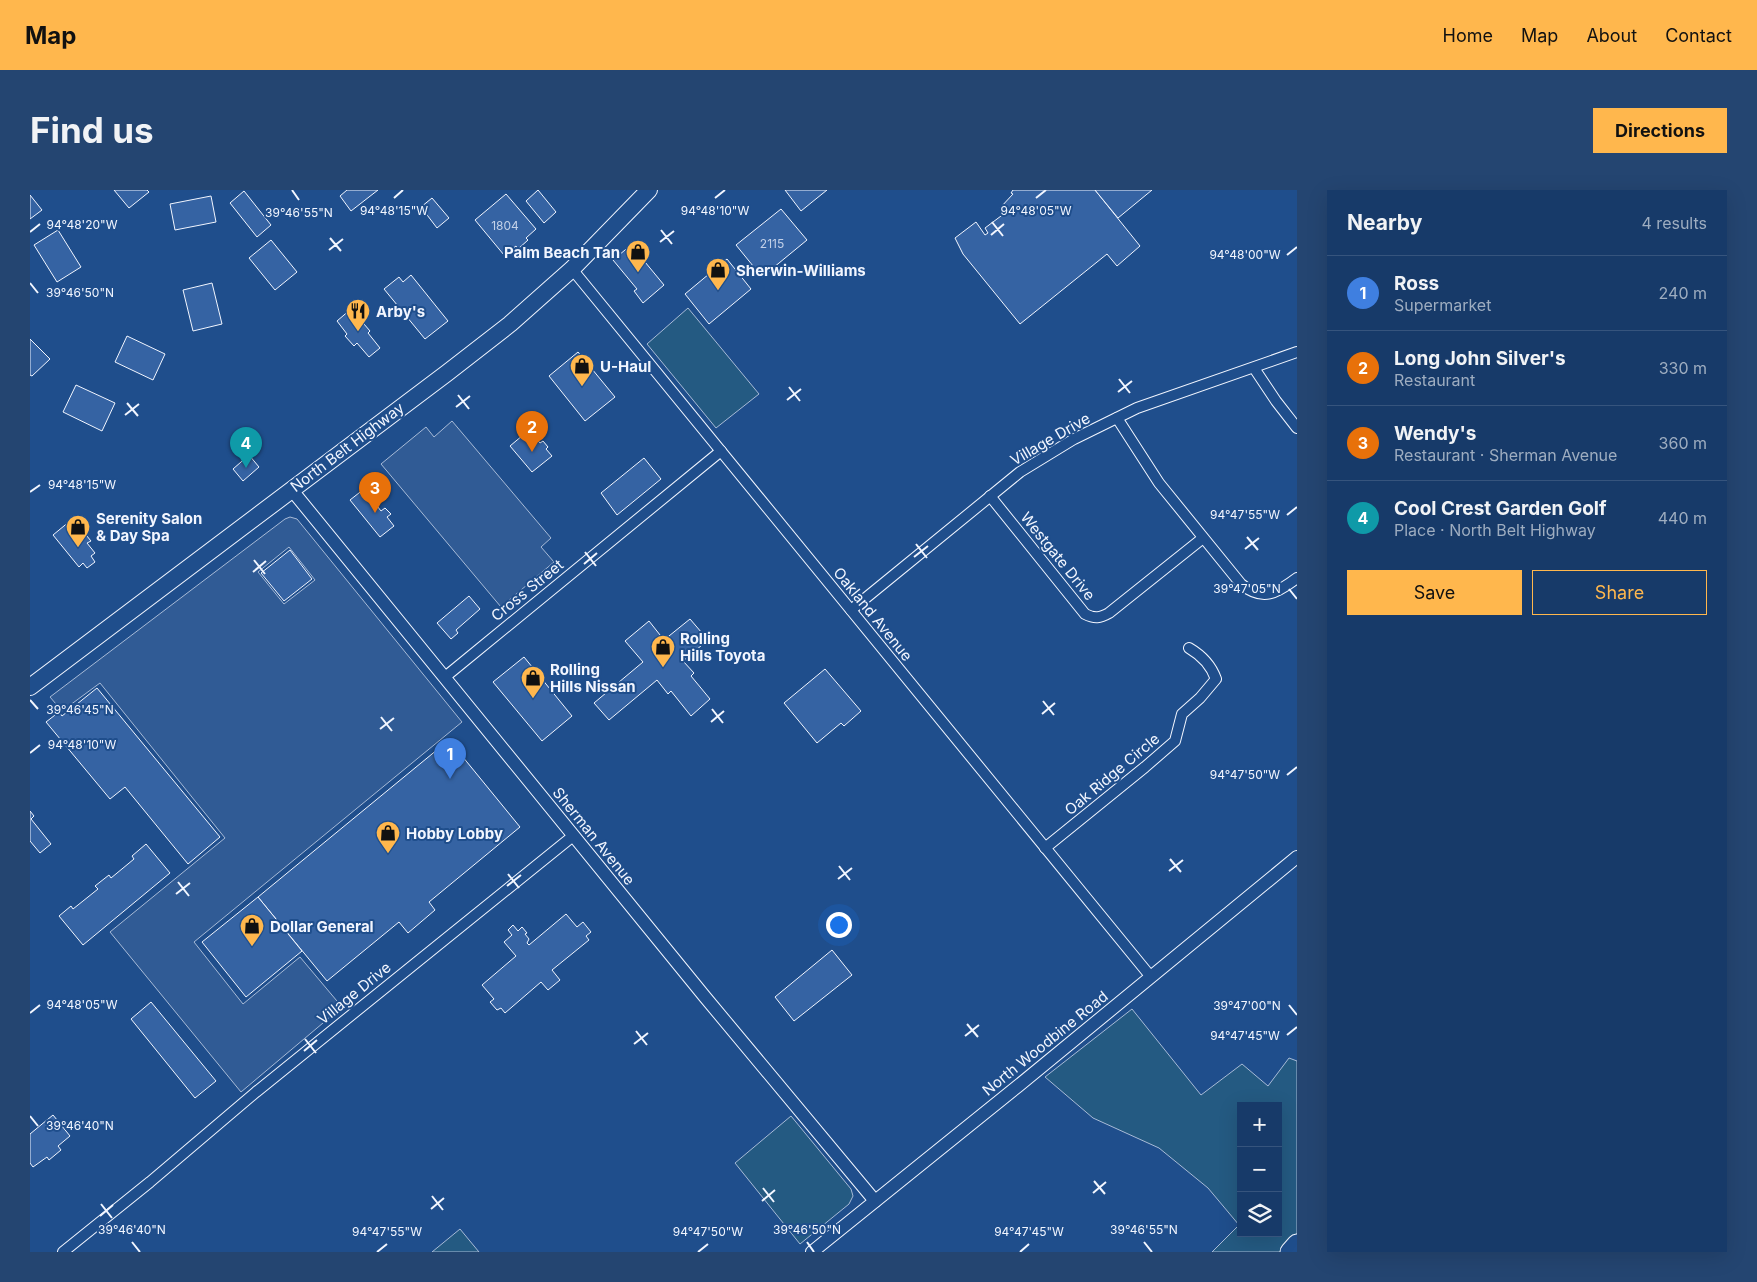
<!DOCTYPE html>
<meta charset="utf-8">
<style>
body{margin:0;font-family:Inter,sans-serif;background:#244571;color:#f1f3f6}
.controls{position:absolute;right:15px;bottom:15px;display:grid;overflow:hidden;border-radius:0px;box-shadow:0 5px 20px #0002}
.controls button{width:45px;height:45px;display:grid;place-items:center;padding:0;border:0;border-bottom:1px solid #36547d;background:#173a69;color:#f1f3f6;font:25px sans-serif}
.you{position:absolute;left:808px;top:734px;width:18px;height:18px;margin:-12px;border:4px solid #fff;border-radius:50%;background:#1a73e8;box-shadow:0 0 0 8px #1a73e833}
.badge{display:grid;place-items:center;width:32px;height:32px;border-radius:50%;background:#ffb74d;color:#fff;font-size:16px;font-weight:700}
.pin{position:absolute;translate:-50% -41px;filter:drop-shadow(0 1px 2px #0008)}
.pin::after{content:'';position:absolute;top:26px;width:18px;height:15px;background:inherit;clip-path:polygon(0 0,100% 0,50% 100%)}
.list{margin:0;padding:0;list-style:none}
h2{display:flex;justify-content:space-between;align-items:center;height:65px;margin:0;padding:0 20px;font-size:21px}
h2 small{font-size:16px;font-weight:400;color:#9eadc0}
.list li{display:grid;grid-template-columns:32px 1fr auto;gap:15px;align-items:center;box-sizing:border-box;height:75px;padding:0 20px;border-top:1px solid #36547d}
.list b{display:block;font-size:19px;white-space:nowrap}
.list p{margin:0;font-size:16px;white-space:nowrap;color:#9eadc0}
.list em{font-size:16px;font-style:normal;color:#9eadc0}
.actions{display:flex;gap:10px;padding:15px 20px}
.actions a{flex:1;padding:11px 0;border:1px solid #ffb74d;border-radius:0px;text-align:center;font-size:18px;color:#ffb74d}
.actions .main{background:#ffb74d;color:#111}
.icon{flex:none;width:28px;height:28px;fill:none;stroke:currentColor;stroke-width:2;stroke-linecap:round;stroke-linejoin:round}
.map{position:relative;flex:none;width:1267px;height:1062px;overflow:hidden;border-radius:0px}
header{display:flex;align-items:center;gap:30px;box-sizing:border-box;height:70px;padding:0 25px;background:#ffb74d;color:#111}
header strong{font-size:24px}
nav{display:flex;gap:28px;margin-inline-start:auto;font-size:18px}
.intro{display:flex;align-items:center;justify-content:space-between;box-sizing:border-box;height:120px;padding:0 30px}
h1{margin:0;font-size:35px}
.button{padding:12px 22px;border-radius:0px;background:#ffb74d;color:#111;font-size:18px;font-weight:700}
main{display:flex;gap:30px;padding:0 30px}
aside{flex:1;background:#173a69;border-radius:0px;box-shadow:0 5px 20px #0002}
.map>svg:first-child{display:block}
.green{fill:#245a82;stroke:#a8bbd7;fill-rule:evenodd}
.parking{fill:#305b95;stroke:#a8bbd7;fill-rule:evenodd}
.building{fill:#3563a3;stroke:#f2f6ff}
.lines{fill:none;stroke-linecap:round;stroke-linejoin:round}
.minor-casing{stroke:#f2f6ff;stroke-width:12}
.tertiary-casing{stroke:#f2f6ff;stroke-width:14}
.primary-casing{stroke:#f2f6ff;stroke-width:18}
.motorway-casing{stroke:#f2f6ff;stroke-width:21}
.minor{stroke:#1f4e8c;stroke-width:10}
.tertiary{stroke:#1f4e8c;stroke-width:12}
.primary{stroke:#1f4e8c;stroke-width:16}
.motorway{stroke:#1f4e8c;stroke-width:19}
.ticks{fill:none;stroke:#f2f6ff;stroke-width:2}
.labels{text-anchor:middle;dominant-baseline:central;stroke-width:4;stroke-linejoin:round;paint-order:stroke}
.number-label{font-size:12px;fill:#c3d1e8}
.poi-label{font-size:15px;font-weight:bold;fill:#f2f6ff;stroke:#1f4e8c;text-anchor:start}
.street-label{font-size:15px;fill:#f2f6ff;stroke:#1f4e8c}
.ticks-label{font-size:12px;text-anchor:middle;fill:#f2f6ff;stroke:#1f4e8c;stroke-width:4;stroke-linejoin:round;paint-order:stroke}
</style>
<header>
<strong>Map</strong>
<nav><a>Home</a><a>Map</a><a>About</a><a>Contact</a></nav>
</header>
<div class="intro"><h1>Find us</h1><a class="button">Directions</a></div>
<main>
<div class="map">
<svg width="1267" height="1062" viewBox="0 0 1267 1062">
<rect width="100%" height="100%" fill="#1f4e8c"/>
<!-- green -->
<g class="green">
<path d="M658,118l71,86 -43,34 -69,-84z"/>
<path d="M1102,819l69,86 41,-31 26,22 21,-28 8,3v173l-17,18h-68l27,-27 -31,-37 -49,-40 -66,-30 -48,-41zM1211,916h37v127h-37z"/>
<path d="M761,926l60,73 2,7 -4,8 -49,40 -65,-81z"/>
<path d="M430,1039l19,23h-47z"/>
</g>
<!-- parking -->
<g class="parking">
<path d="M422,231l99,117 -10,9 13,15 -53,45 -120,-143 45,-37 8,10z"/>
<path d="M260,327l7,2 165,203 -268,220 49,62 57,-47 42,50 -101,85 -131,-160 115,-94 -125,-155 -38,28 -12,-14 235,-178zM259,357l26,33 -31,24 -26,-32z"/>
</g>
<!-- building -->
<g class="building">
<path d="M84,0h33l2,2 -20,16z"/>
<path d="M317,0h31l-27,21 -11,-15z"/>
<path d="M508,0l18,22 -12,11 -18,-22z"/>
<path d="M755,0h42l-26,21z"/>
<path d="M983,0h82l45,56 -23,20 -10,-12 -87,70 -57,-70 -8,-16 21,-16 9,13 3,-2 -3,-5 20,-15 -5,-5 13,-14 -2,-1z"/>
<path d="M1065,0h57l-34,28z"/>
<path d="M214,1l27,34 -14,12 -27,-34z"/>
<path d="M476,4l30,35 -10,9 2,2 -10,9 -2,-3 -12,9 -29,-35z"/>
<path d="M0,5l12,15 -12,9z"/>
<path d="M181,6l5,26 -41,8 -5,-26z"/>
<path d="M402,8l17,20 -12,10 -16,-21z"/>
<path d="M751,19l26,31 -45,37 -26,-32z"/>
<path d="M28,40l23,37 -24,15 -23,-37z"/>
<path d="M241,50l26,32 -22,18 -26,-32z"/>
<path d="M601,55l33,40 -21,18 -9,-12 3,-2 -24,-29z"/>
<path d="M697,69l24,30 -42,35 -24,-30z"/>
<path d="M381,85l37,46 -23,18 -41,-50 15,-12 4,5z"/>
<path d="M182,93l10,41 -29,7 -10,-41z"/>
<path d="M321,119l19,22 -2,2 12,15 -11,9 -12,-14 -3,3 -9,-10 2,-2 -10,-13z"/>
<path d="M97,146l38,18 -12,26 -38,-18z"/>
<path d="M0,149l20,20 -18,17 -2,-1z"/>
<path d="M548,162l37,45 -30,24 -36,-45z"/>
<path d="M46,195l39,18 -13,28 -39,-19z"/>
<path d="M499,240l11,13 3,-2 5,6 -2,2 6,7 -20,16 -22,-26z"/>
<path d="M219,265l10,12 -16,14 -10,-12z"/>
<path d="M614,268l17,21 -44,36 -16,-22z"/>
<path d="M334,299l17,22 4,-3 6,6 -4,3 7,9 -14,11 -30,-37z"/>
<path d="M40,331l4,5 3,-2 14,17 -4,2 8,10 -4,3 4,6 -8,6 -4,-5 -4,4 -26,-32z"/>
<path d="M260,360l22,29 -28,22 -23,-28z"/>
<path d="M439,406l11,13 -24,21 2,3 -7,6 -14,-16z"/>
<path d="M660,429l18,21 -25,21 11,12 -3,3 19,23 -19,17 -20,-25 -3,3 -11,-14 -48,40 -15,-17 49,-41 -18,-21 24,-20 15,19z"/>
<path d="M494,467l48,59 -30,25 -49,-59z"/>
<path d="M795,479l36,42 -17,15 -3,-3 -24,20 -33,-40z"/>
<path d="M67,498l123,149 -32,27 -63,-77 -15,12 -64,-77 13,-10 3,4z"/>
<path d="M419,550l71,87 -91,75 6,8 -27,23 -9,-11 -72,59 -69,-84z"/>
<path d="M0,621l4,5 -3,3 20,25 -11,9 -10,-12z"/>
<path d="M116,654l24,29 -87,72 -24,-29 12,-10 2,3 25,-20 -3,-3 14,-11 2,3 23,-19 -2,-3z"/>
<path d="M228,707l44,54 -56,46 -44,-55z"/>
<path d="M536,724l11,13 6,-5 8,10 -5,4 3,4 -37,30 8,10 -12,10 -7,-8 -36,31 -4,-5 -4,2 -7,-8 4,-3 -12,-14 34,-29 -12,-14 8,-7 -4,-5 5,-5 5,6 4,-4 5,6 -2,1 4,5 -2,4 2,2z"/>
<path d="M802,760l20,25 -58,46 -19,-24z"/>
<path d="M121,812l65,79 -21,17 -64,-79z"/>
<path d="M23,925l17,21 -12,10 3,4 -12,10 -2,-3 -14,10 -3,-4v-29z"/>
</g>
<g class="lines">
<defs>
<g id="minor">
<path d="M542,79l579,708"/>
<path d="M1224,178l22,33 21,27"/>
<path d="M1087,228l42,65 82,101c22,18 36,9 56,-6"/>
<path d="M960,306l95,118c10,5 15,4 24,-1l94,-75"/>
<path d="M821,420l169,-138 54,-33 63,-31 160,-56"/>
<path d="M415,487l276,-226"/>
<path d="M1015,658l100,-81 30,-26 7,-27 18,-16 16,-19c-5,-14 -15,-24 -27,-31"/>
<path d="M33,1062l87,-70 106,-90 317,-256"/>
</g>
<g id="tertiary">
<path d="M261,299l414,508 170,204"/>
<path d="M782,1062l206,-166 279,-229"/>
</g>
<path id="primary" d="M0,497l417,-314 63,-49 62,-55 77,-79"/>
<path id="motorway" d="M1260,1062l7,-8"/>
</defs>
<!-- minor casing -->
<use href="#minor" class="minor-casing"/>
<!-- tertiary casing -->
<use href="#tertiary" class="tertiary-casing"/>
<!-- primary casing -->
<use href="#primary" class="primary-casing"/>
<!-- motorway casing -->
<use href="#motorway" class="motorway-casing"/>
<!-- minor -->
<use href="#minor" class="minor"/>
<!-- tertiary -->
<use href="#tertiary" class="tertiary"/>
<!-- primary -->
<use href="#primary" class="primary"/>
<!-- motorway -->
<use href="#motorway" class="motorway"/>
</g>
<!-- ticks -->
<path class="ticks" d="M262,0l7,10M364,8l9,-8M685,8l10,-8M1006,8l10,-8M962,32l11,14M631,40l11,14M0,42l10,-8M961,45l13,-11M300,48l11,13M630,52l14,-11M299,60l14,-11M1257,65l10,-8M0,93l8,10M1089,189l11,14M759,197l11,14M1088,202l14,-11M428,205l11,14M757,210l14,-11M97,213l11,13M426,217l14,-11M95,225l14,-11M0,302l10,-7M1257,325l10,-8M1217,347l11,13M886,354l11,14M1215,359l14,-11M555,362l11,14M884,367l14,-11M224,370l11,14M554,374l13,-11M223,382l13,-11M1259,399l8,10M0,510l8,9M1013,511l11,14M682,519l11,14M1012,524l13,-11M351,527l11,14M681,532l13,-11M350,539l14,-11M0,563l10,-8M1257,585l10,-8M1140,669l11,13M809,676l11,14M1139,681l14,-11M478,684l11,14M808,689l14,-11M148,692l11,14M477,696l14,-11M146,704l14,-11M1259,815l8,10M0,823l10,-8M937,834l11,13M606,841l11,14M1257,845l10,-8M935,846l14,-11M275,849l11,14M604,854l14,-11M274,861l13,-11M0,926l8,10M1064,991l11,13M733,998l11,14M1063,1003l13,-11M402,1006l11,14M732,1011l13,-11M71,1014l11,14M401,1019l13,-11M70,1026l13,-11M102,1052l8,10M777,1052l7,10M1114,1052l8,10M347,1062l10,-8M668,1062l10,-8M990,1062l9,-8"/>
<!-- icons -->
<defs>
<symbol id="shop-pin" viewBox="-11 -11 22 30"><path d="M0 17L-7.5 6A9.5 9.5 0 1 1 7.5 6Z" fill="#ffb74d" stroke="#1f4e8c"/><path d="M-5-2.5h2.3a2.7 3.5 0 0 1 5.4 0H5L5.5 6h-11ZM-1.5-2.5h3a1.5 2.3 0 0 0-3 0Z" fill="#111"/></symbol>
<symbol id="restaurant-pin" viewBox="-11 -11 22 30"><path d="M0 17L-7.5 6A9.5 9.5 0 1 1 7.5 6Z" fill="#ffb74d" stroke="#1f4e8c"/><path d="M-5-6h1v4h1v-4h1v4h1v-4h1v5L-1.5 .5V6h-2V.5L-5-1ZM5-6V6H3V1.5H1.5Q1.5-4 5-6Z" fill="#111"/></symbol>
</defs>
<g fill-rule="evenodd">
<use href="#shop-pin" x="594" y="48" width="28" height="38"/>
<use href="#shop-pin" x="674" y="66" width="28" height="38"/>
<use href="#restaurant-pin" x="314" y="107" width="28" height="38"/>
<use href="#shop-pin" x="538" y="162" width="28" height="38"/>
<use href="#shop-pin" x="34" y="323" width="28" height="38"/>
<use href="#shop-pin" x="619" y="443" width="28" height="38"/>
<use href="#shop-pin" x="489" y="474" width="28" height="38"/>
<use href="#shop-pin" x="344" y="629" width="28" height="38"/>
<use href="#shop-pin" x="208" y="722" width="28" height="38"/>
</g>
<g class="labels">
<!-- number labels -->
<g class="number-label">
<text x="475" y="35">1804</text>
<text x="742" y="53">2115</text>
</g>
<!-- poi labels -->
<g class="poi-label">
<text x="590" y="62" text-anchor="end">Palm Beach Tan</text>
<text x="706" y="80">Sherwin-Williams</text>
<text x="346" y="121">Arby's</text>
<text x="570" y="176">U-Haul</text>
<text x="66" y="328">Serenity Salon<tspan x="66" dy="17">&amp; Day Spa</tspan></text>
<text x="650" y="448">Rolling<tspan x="650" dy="17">Hills Toyota</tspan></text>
<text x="520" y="479">Rolling<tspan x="520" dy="17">Hills Nissan</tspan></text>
<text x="376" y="643">Hobby Lobby</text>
<text x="240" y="736">Dollar General</text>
</g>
<!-- street labels -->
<g class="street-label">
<text transform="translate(1020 249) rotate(-30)">Village Drive</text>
<text transform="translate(317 257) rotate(-37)">North Belt Highway</text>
<text transform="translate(1028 366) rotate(51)">Westgate Drive</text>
<text transform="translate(497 400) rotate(-39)">Cross Street</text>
<text transform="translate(843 424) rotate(51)">Oakland Avenue</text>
<text transform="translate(1082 584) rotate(-40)">Oak Ridge Circle</text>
<text transform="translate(564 646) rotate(51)">Sherman Avenue</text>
<text transform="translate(324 803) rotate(-39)">Village Drive</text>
<text transform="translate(1015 853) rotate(-39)">North Woodbine Road</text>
</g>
</g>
<g class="ticks-label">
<text x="364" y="25">94°48'15"W</text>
<text x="685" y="25">94°48'10"W</text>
<text x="1006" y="25">94°48'05"W</text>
<text x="269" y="27">39°46'55"N</text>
<text x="52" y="39">94°48'20"W</text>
<text x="1215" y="69">94°48'00"W</text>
<text x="50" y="107">39°46'50"N</text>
<text x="52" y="299">94°48'15"W</text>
<text x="1215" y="329">94°47'55"W</text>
<text x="1217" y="403">39°47'05"N</text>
<text x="50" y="524">39°46'45"N</text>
<text x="52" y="559">94°48'10"W</text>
<text x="1215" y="589">94°47'50"W</text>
<text x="52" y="819">94°48'05"W</text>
<text x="1217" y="820">39°47'00"N</text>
<text x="1215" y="850">94°47'45"W</text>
<text x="50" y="940">39°46'40"N</text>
<text x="102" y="1044">39°46'40"N</text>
<text x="777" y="1044">39°46'50"N</text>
<text x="1114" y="1044">39°46'55"N</text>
<text x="357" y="1046">94°47'55"W</text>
<text x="678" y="1046">94°47'50"W</text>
<text x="999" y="1046">94°47'45"W</text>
</g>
</svg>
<div class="controls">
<button>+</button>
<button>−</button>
<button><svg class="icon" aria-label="layers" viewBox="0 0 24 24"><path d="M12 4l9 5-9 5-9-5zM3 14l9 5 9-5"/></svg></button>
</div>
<div class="you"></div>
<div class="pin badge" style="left:420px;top:589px;background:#3f7fe0">1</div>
<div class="pin badge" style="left:502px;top:262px;background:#e8710a">2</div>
<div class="pin badge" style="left:345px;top:323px;background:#e8710a">3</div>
<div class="pin badge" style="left:216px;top:278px;background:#0f9aa8">4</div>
</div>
<aside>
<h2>Nearby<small>4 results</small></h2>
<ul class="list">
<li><span class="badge" style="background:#3f7fe0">1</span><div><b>Ross</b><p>Supermarket</p></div><em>240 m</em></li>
<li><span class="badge" style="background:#e8710a">2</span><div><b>Long John Silver's</b><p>Restaurant</p></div><em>330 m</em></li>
<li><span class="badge" style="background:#e8710a">3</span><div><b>Wendy's</b><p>Restaurant · Sherman Avenue</p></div><em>360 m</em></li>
<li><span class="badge" style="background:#0f9aa8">4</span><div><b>Cool Crest Garden Golf</b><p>Place · North Belt Highway</p></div><em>440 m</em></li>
</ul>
<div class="actions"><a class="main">Save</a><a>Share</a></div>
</aside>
</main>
